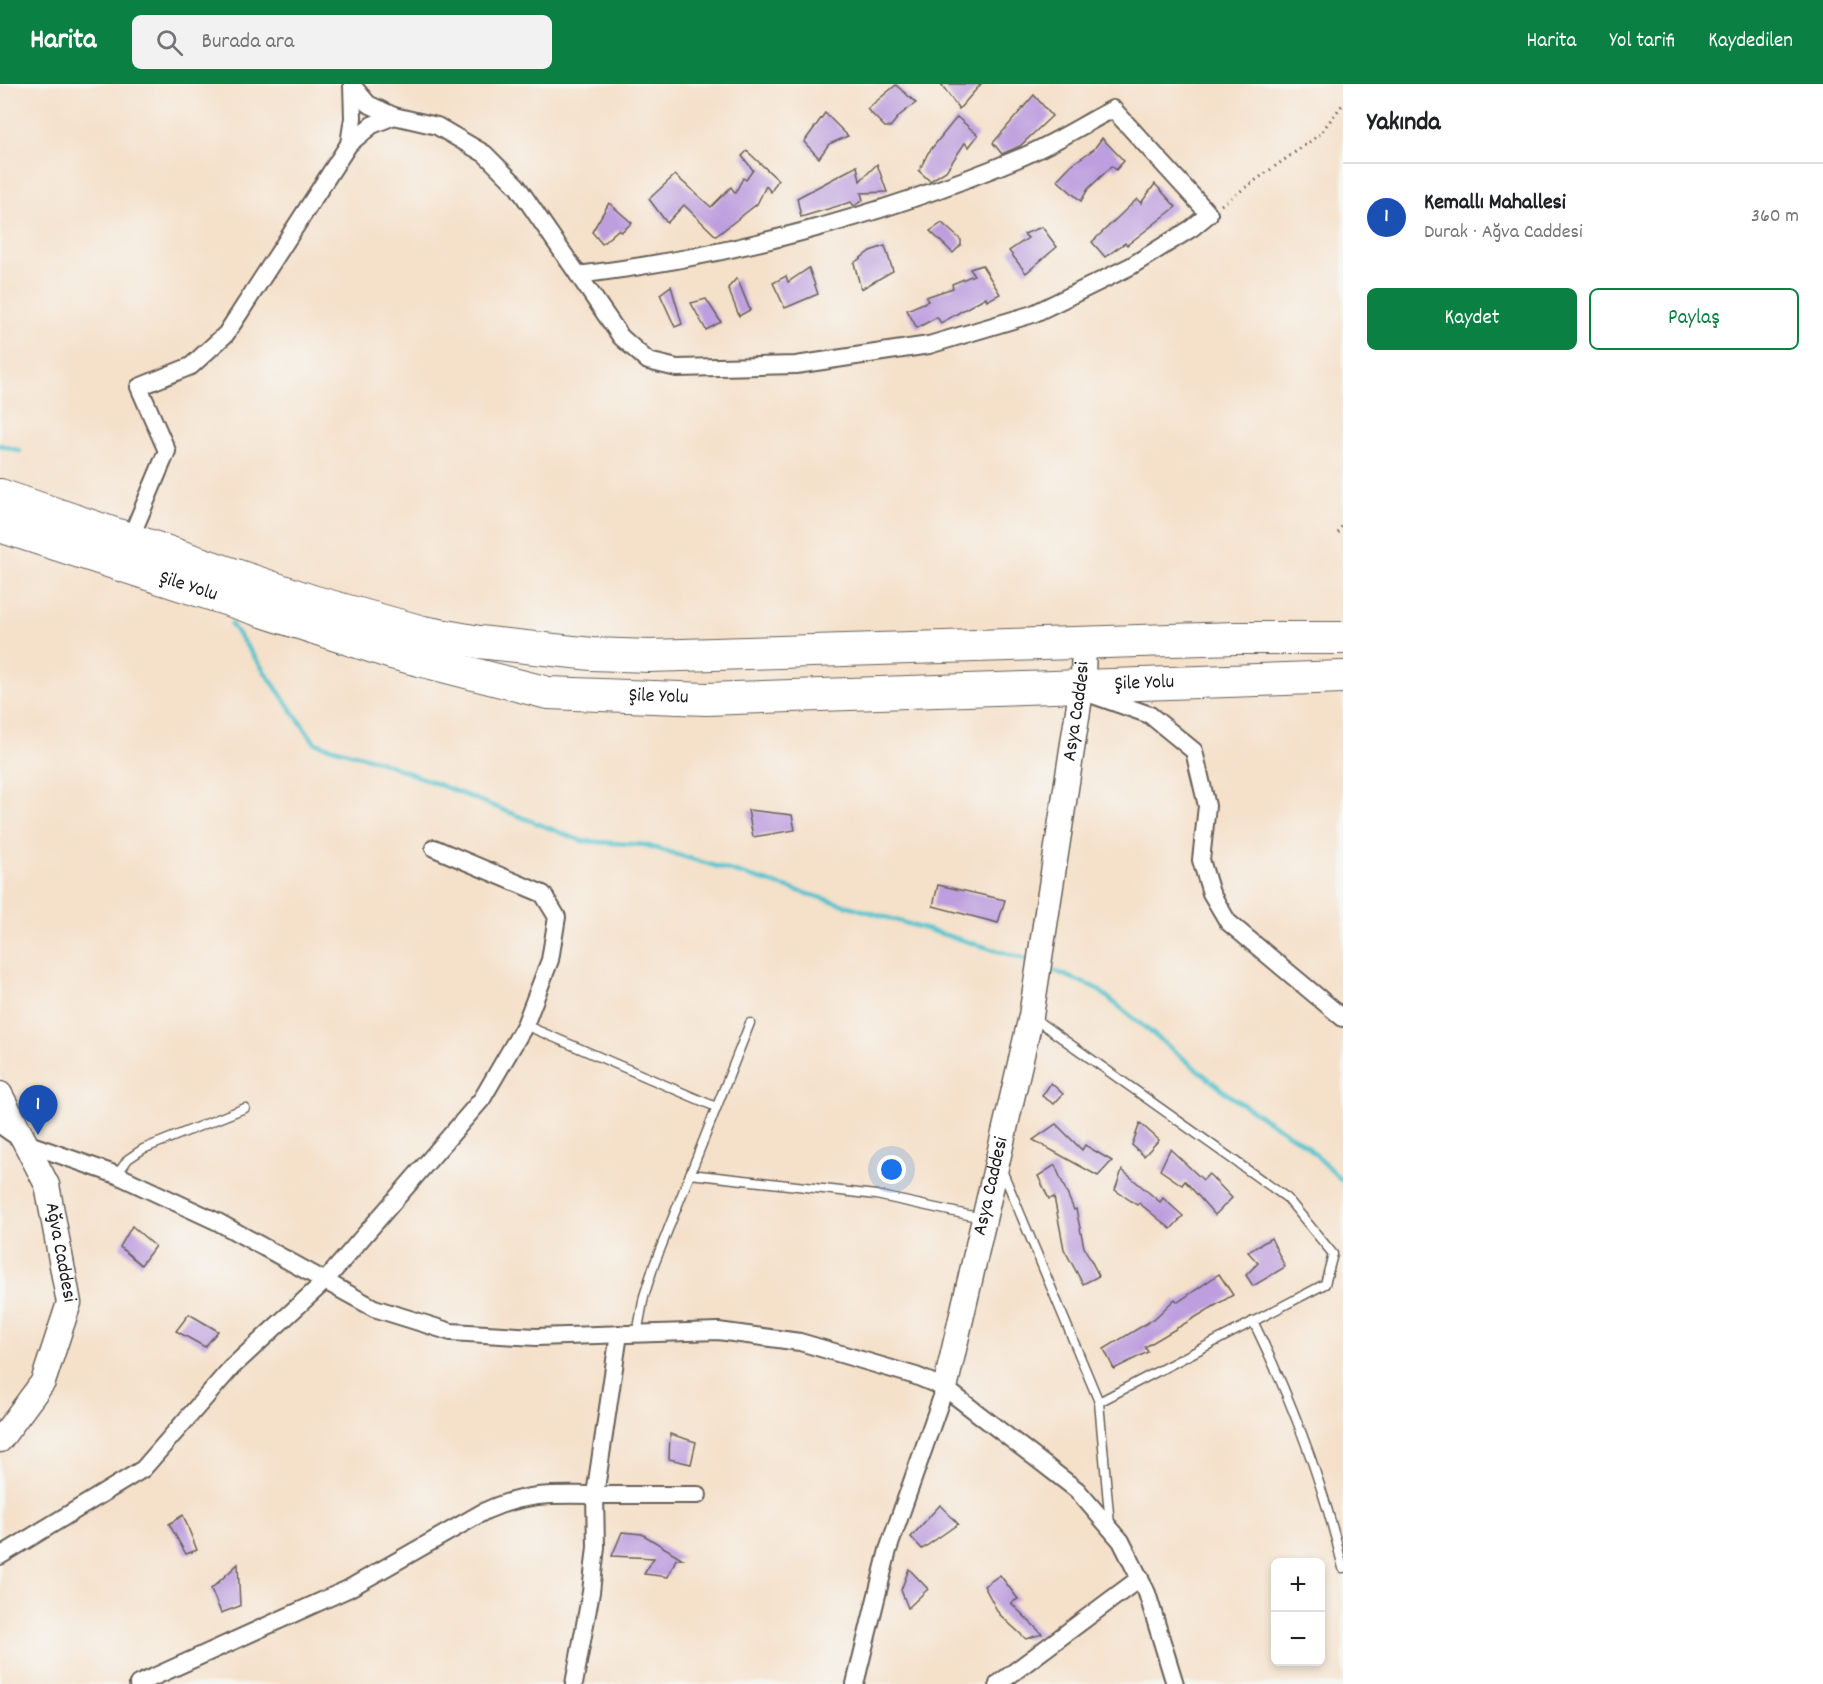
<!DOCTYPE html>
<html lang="tr">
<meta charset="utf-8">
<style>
body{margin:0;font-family:Dekko,sans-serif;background:#f2f2f2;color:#202124}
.controls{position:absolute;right:18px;bottom:18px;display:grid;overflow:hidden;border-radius:9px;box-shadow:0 3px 9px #0003}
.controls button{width:54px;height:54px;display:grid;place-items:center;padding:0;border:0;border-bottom:2px solid #e0e0e0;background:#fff;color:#202124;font:30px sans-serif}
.you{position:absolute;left:892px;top:1086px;width:21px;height:21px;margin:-15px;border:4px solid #fff;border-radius:50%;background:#1a73e8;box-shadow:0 0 0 9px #1a73e833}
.badge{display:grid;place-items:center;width:39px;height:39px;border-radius:50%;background:#0b8043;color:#fff;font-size:20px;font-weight:700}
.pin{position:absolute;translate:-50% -50px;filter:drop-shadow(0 2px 3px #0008)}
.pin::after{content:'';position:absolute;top:32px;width:21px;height:18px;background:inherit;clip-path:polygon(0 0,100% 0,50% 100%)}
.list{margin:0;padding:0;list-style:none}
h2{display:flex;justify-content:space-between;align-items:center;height:78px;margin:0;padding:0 24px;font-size:26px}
h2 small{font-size:20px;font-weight:400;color:#757577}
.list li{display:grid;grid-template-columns:39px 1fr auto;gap:18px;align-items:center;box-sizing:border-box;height:108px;padding:0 24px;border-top:2px solid #e0e0e0}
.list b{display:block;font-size:22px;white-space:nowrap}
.list p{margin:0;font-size:20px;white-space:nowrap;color:#757577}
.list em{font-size:20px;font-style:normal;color:#757577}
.actions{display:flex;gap:12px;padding:18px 24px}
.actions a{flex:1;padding:14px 0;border:2px solid #0b8043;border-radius:9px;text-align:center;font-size:21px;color:#0b8043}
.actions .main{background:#0b8043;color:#fff}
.icon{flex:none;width:33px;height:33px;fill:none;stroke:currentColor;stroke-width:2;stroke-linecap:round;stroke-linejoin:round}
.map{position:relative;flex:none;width:1343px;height:1600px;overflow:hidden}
header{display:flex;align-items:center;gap:36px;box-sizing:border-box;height:84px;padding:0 30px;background:#0b8043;color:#fff}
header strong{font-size:28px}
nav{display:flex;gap:33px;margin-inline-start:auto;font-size:21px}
.search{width:420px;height:54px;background:#f2f2f2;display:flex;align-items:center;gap:15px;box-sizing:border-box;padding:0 21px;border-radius:9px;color:#757577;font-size:22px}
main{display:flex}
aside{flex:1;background:#fff}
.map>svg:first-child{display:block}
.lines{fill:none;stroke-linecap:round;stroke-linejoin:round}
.stream{stroke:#56c3ce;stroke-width:4.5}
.building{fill:#bd9ede}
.lane-casing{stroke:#686159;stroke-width:11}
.street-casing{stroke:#686159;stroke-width:20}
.secondary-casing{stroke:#686159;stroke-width:27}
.highway-casing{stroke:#686159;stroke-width:34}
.path{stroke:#686159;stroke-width:3;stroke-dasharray:1.5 4.5;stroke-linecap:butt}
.lane{stroke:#fff;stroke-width:8}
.street{stroke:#fff;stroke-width:16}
.secondary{stroke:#fff;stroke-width:24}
.highway{stroke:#fff;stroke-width:32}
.labels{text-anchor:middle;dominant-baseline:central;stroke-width:4.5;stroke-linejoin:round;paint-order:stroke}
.street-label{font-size:20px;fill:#1c1c1c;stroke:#f6f6f2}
</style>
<header>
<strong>Harita</strong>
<div class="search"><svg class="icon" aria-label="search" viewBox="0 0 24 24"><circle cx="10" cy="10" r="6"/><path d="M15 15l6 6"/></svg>Burada ara</div>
<nav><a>Harita</a><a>Yol tarifi</a><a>Kaydedilen</a></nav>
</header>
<main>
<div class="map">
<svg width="1343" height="1600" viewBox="0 0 1343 1600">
<rect width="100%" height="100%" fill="#f6f6f2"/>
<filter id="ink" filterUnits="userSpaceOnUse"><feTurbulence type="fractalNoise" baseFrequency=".0167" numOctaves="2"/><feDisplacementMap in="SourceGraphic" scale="12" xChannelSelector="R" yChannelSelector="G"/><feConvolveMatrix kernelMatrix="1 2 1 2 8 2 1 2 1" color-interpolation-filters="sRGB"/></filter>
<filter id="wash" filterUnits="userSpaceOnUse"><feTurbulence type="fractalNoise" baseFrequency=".008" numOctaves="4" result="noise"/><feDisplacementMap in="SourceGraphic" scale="24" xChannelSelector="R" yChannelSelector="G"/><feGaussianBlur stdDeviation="1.35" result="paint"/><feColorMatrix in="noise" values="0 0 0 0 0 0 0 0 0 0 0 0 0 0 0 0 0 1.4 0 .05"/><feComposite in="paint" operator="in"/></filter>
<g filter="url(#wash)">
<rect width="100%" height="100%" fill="#f5e0c9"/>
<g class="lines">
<!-- stream -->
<g class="stream">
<path d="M0,361l20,6"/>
<path d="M231,540l84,119 64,18 203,80 63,4 387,116"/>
<path d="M1045,883l51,21 134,108 76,49 37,37"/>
</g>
</g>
<g id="blocks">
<!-- building -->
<g class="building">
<path d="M941,0h40l-22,25z"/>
<path d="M896,1l20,18 -16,12 -10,12h-5l-18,-18z"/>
<path d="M1034,11l18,21 -32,30 -18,8 -9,-11z"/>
<path d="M825,29l23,23 -19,8 -10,14 -15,-16z"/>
<path d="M957,33l21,18 -9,12 -4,-4 -19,28 -16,10 -11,-10 9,-18z"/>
<path d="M1102,54l22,23 -8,9 -4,-4 -24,23 -7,12 -24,-21 14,-15 23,-16z"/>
<path d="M747,67l31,29 -7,12 -5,-6 -9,18 -41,32 -32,-31 -17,18 -18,-24 26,-24 36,32 20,-20 4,6 8,-15 3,2 7,-10 -11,-14z"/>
<path d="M877,80l10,28 -26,1 2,7 -9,6 -3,-4 -50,15 -4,-19 60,-32 3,15z"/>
<path d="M1155,100l21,23 -49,38 -2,-2 -20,14 -13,-15 45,-43 4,4z"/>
<path d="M609,119l23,20 -11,9 -3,-2 -16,14 -10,-12z"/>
<path d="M942,139l19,17v5l-8,8 -23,-22z"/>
<path d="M1042,143l15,20 -31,26 -17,-22 19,-13 -4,-4z"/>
<path d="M885,162l8,25 -32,18 -7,-26 16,-12z"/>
<path d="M982,181l18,29 -13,7 -1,-4 -45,26 -4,-6 -20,11 -10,-18 21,-9 -2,-4 27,-9 -1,-4 22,-9 -4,-6z"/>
<path d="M809,184l9,26 -33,14 -12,-25 13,-7 2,6z"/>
<path d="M737,194l13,32 -11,6 -11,-28z"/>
<path d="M671,202l11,38 -7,3 -15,-33z"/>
<path d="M706,215l15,23 -15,8 -15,-27z"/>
<path d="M748,726l44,5 3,15 -42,7z"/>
<path d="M938,801l67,15 -7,23 -65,-17z"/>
<path d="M1051,999l12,11 -9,10 -12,-8z"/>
<path d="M1140,1039l19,17 -15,16 -12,-11z"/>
<path d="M1056,1040l26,26 3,-5 27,16 -14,15 -65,-36z"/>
<path d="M1170,1065l33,31 6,-6 23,24 -17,17 -30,-34 -3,4 -22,-15z"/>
<path d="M1055,1081l19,45 2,-1 8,38 15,29 -16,8 -19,-35 -10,-52 -5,2 -11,-23z"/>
<path d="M1122,1086l38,32 3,-4 20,18 -12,13 -32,-26 -2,2 -22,-15z"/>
<path d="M132,1142l23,20 -14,19 -21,-18z"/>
<path d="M1271,1154l14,29 -32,19 -7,-11 12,-12 -10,-11z"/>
<path d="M1219,1190l14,21 -88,52 3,5 -34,17 -10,-20 50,-30 21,-20 3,3z"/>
<path d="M189,1230l29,17 -13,16 -29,-16z"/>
<path d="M670,1350l26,8 -5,22 -22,-5z"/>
<path d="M940,1421l18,19 -36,25 -11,-12z"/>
<path d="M183,1431l14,35 -11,4 -17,-30z"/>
<path d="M622,1448l20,2 41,25h-7l-8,18 -24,-3 10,-16 -42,-2z"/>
<path d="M238,1480l2,42 -19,7 -10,-24z"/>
<path d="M909,1485l19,20 -20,19 -7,-18z"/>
<path d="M1000,1491l18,24 -7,4 31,31 -16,5 -27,-25 -15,-28z"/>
</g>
</g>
</g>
<g filter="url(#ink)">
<use href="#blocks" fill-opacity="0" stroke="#686159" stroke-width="1.5"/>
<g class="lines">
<defs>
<g id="lane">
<path d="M1032,933l255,181 46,56 -8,30 -226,118 11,123"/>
<path d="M525,941l191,82"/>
<path d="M1002,1086l97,232"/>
<path d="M690,1090l186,21 106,23"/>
<path d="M117,1091l11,-16 15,-10 102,-41"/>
<path d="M1253,1237c39,80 70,161 90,247"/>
<path d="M637,1250l7,-38 10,-31 96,-242"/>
</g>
<g id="street">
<path d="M352,1l16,19 26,12 43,10 48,28 32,32 104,151 27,24 29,7 119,-3 133,-20 104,-31 98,-48 61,-38 17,-14 -96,-105c-31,16 -63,37 -96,50 -139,58 -290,98 -439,116"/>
<path d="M349,60l4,-26 -1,-34"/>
<path d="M130,455l37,-88 -28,-64 52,-21 35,-32 123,-190 23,-19 22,-9"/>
<path d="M1090,610l60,21 44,36 13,55 -6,54 10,33 17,29 115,96"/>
<path d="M0,1041l26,18 91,32 101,47 156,86 77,24 85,5 182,-6 82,11 116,34 29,12 132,102 44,51 26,52 28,91"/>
<path d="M0,1472l143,-87 88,-101 93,-86 158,-183 43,-74 25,-65 7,-43 -14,-23 -109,-46"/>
<path d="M138,1600l210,-95 137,-78c40,-18 67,-17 110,-16 34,0 68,0 103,0"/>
<path d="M574,1600l17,-92 5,-45 -1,-52 24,-161"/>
<path d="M855,1600l33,-134 57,-162"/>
<path d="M998,1600l142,-106"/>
</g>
<g id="secondary">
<path id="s1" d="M0,1010l47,91 22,118 -26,79 -43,58"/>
<path id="s2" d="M945,1304l86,-372 52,-338 1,-35"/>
</g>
<g id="highway">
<path d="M0,411l312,106 111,31 56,10 113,12 58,2 586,-18h107"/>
<path id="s3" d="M0,442l392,127 156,40 158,6 637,-22"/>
</g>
</defs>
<!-- lane casing -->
<use href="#lane" class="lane-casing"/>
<!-- street casing -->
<use href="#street" class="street-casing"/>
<!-- secondary casing -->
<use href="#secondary" class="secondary-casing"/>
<!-- highway casing -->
<use href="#highway" class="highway-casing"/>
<!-- path -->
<g class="path">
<path d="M1221,121l98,-70 24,-31"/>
<path d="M1338,449l5,-8"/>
</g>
<!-- lane -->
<use href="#lane" class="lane"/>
<!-- street -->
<use href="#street" class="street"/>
<!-- secondary -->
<use href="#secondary" class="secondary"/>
<!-- highway -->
<use href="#highway" class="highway"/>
</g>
</g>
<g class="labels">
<!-- street labels -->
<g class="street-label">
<text stroke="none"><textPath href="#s3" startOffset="198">Şile Yolu</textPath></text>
<text stroke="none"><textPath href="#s3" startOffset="1170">Şile Yolu</textPath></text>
<text stroke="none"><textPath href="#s3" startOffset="684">Şile Yolu</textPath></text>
<text stroke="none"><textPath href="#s2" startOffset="690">Asya Caddesi</textPath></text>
<text stroke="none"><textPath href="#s2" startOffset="207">Asya Caddesi</textPath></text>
<text stroke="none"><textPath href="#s1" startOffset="171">Ağva Caddesi</textPath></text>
</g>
</g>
</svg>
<div class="controls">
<button>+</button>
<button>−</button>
</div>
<div class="you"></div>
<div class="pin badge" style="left:38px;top:1051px;background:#1a4fb4">1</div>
</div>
<aside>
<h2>Yakında<small></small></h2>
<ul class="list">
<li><span class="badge" style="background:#1a4fb4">1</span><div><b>Kemallı Mahallesi</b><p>Durak · Ağva Caddesi</p></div><em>360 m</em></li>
</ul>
<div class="actions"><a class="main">Kaydet</a><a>Paylaş</a></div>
</aside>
</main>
